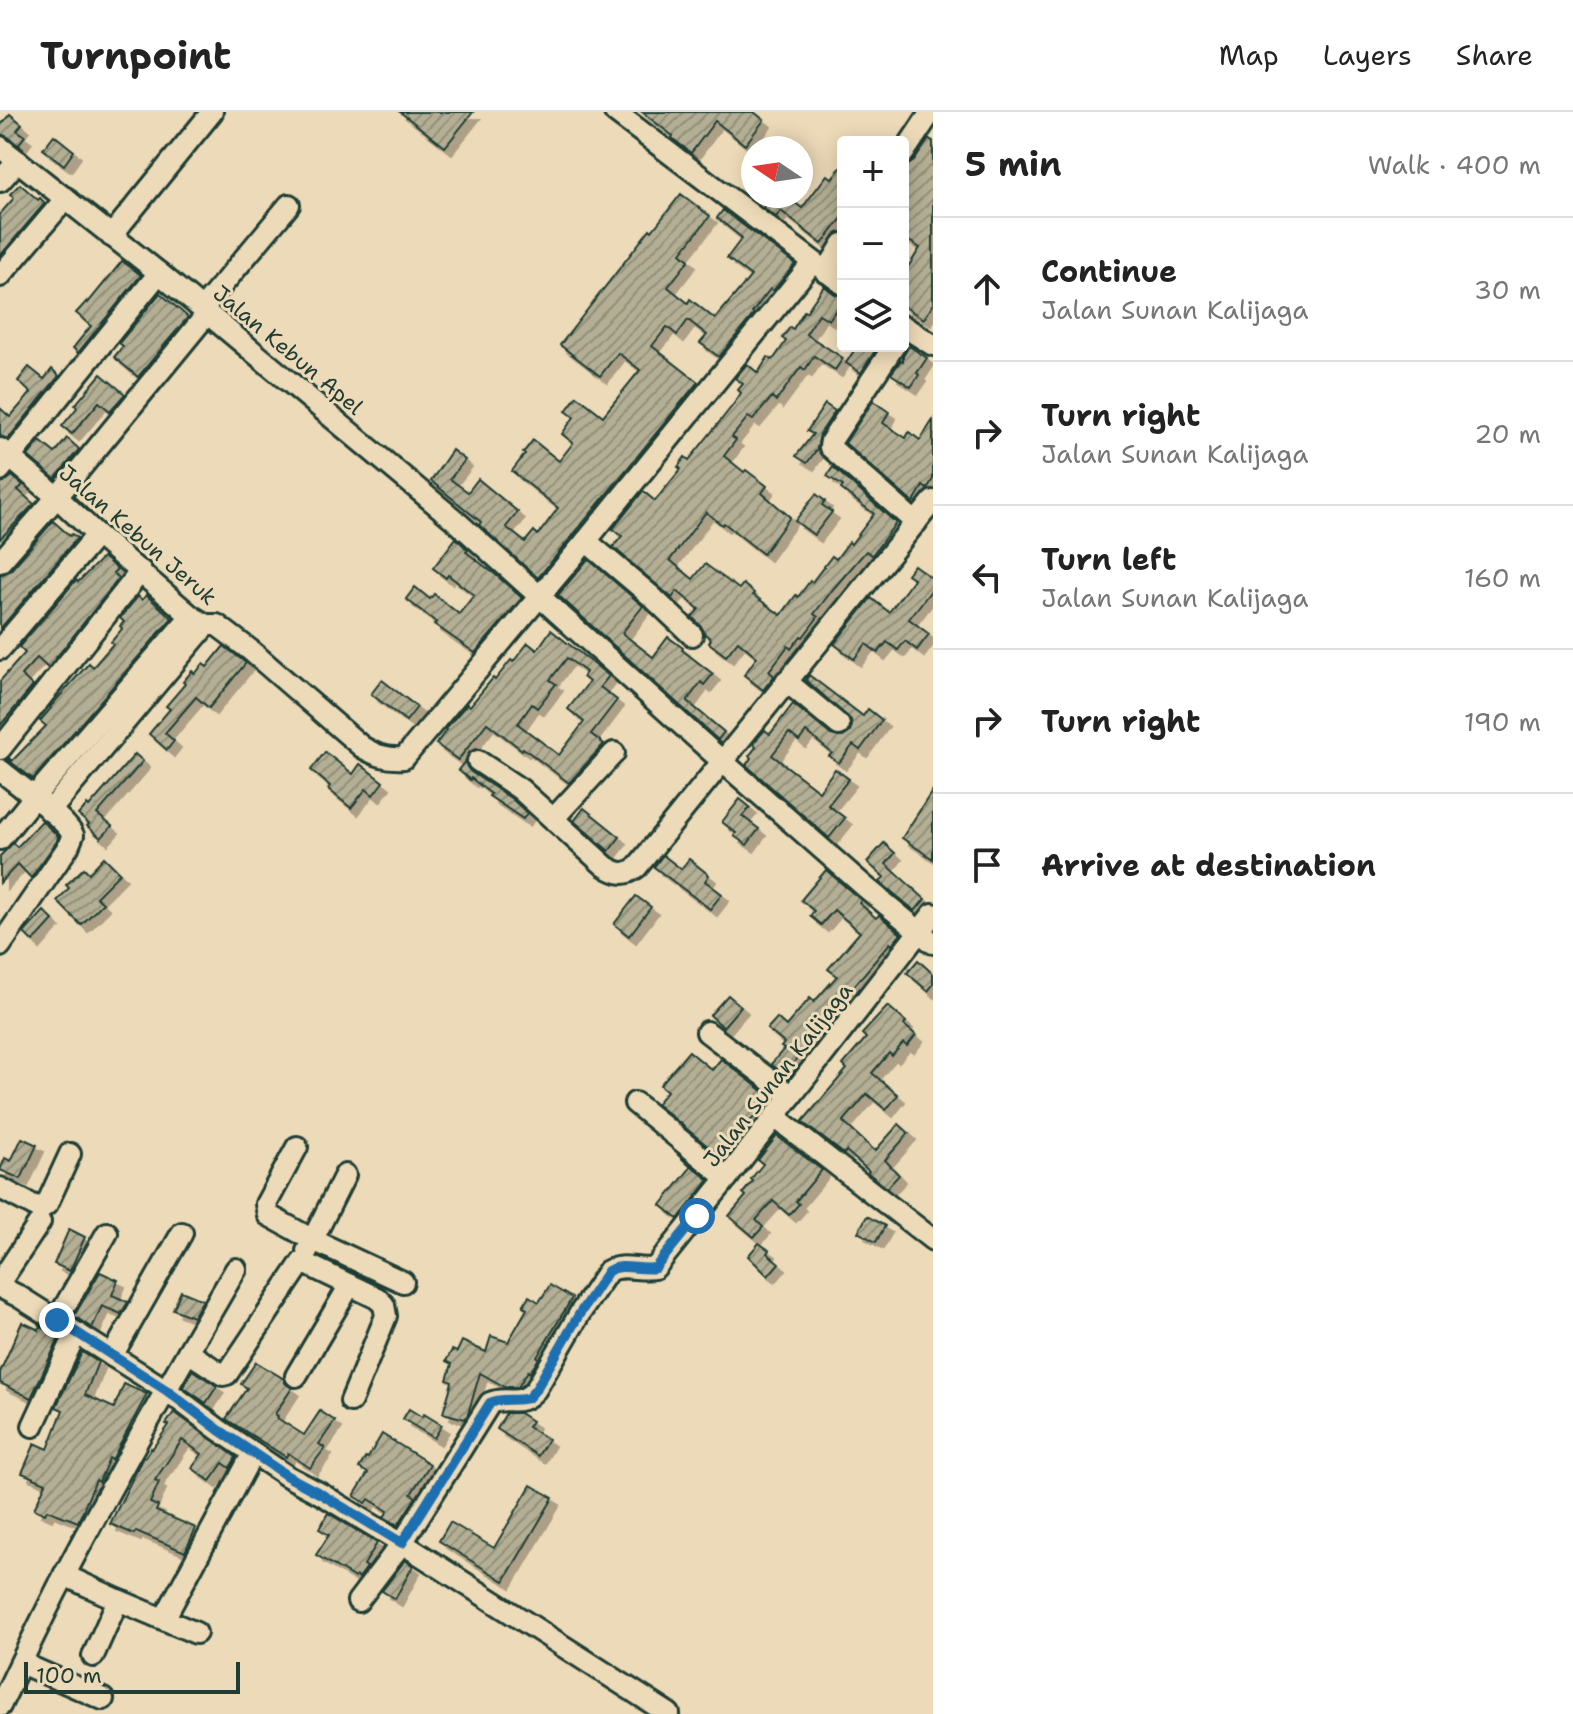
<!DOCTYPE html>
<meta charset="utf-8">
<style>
body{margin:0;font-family:"Shantell Sans",sans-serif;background:#f2f2f2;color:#222}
.controls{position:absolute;right:24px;top:24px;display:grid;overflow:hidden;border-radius:8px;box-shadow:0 4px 20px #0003}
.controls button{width:72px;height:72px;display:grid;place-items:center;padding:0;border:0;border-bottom:2px solid #e0e0e0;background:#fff;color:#222;font:40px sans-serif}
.compass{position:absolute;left:741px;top:24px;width:72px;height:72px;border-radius:50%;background:#fff;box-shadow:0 4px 20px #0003;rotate:283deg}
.scale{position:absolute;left:24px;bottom:20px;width:216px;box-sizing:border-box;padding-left:8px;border:4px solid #1f3d34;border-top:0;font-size:22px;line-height:28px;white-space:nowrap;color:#1f3d34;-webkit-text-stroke:6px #eddab8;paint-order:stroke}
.stop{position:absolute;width:24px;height:24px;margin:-18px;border:6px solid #1f6fb2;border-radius:50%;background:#fff}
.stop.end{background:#1f6fb2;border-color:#fff;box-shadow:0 2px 8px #0008}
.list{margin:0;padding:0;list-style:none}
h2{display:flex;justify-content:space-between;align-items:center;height:104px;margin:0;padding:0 32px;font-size:34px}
h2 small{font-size:26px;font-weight:400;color:#767676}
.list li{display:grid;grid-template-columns:52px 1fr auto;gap:24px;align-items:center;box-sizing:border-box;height:144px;padding:0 32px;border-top:2px solid #e0e0e0}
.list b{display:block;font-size:30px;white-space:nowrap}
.list p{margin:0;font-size:26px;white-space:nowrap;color:#767676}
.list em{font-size:26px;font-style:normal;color:#767676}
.icon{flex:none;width:44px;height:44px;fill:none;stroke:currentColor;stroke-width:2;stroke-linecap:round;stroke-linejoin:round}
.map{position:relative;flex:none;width:933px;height:1602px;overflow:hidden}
header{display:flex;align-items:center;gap:48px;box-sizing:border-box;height:112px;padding:0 40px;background:#fff;border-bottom:2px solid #e0e0e0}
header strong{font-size:38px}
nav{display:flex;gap:44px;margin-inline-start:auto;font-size:28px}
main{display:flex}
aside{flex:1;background:#fff}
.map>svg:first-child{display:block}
.building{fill:url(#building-hatch);stroke:#1f3d34;stroke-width:2;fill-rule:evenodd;filter:url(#shadow)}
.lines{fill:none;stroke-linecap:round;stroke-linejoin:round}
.minor-casing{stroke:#1f3d34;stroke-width:26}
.minor{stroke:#eddab8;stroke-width:20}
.route{stroke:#1f6fb2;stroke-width:10}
.labels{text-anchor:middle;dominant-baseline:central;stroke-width:6;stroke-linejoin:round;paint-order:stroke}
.street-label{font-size:22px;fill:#1f3d34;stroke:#eddab8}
</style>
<header>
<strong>Turnpoint</strong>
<nav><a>Map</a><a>Layers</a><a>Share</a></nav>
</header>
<main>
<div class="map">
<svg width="933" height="1602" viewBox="0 0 933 1602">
<defs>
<pattern id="building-hatch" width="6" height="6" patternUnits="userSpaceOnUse" patternTransform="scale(2)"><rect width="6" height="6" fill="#b4af94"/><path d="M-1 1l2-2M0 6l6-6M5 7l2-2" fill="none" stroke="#92907a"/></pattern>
<filter id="shadow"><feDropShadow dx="7" dy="7" stdDeviation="0" flood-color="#0004"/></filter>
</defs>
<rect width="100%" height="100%" fill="#eddab8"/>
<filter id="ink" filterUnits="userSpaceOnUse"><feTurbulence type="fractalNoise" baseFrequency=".0125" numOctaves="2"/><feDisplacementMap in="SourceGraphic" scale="16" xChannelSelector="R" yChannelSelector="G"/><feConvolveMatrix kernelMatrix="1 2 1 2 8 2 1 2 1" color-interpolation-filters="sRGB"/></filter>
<g filter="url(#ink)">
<!-- building -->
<g class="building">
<path d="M400,0h73l-28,35z"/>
<path d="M642,0h112l10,8 -19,25 -30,-24 -24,32 -19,-15 1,-2z"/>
<path d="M10,2l12,10 -5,6 8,6 -6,8 5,6 -16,-13 -8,-3v-8z"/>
<path d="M54,23l20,16 -10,14 -21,-16z"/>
<path d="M929,27l4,2v164l-9,14 -21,-13v-31l17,-27 -17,-11v-69l11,-7z"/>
<path d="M843,53v52l-21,27 -41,-33 -5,6 -13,-9 2,-3 -12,-9h33l16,12 25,-33 5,3z"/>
<path d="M20,72l18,16 2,-2 5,5 -45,53v-42l14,-16 -4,-4z"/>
<path d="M681,82l29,22 -29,37 8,7 -21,27 20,16 2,-4 25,20 36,-43 -24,-18 15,-20 -25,-20 6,-8 72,54 -22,27 -3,-2 -18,24 2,1 -35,43 -19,-14 7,-8 -19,-15 -11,15 -10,-8 -15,19 46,36 -160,196 -59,-53 2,-3 -50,-41 21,-31 13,10 -15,19 18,13 10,-13 40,33 -12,15 19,15 9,-11 4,4 20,-27 -46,-37 13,-17 -2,-1 10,-13 26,21 14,-18 -11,-9 12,-17 -8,-6 11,-15 26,20 37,-46 -22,-17 -18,23 -40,-31 90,-116 2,2z"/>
<path d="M122,149l19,14 -63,78 -5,-5 18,-22 -15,-13 11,-12 1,2z"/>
<path d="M824,174l11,8 8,3v18l-7,-5 -7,10 -10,-6 -13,20 37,24 -8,12 -21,-14 -9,14 -4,-3 -25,34 -4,-4 -19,23 -5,-3 -16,20 4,3 -12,16 20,16 2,-2 21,16 -5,7 28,24 -27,37 -39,-31 -2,2 -16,-13 -36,48 23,19 12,-15 34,25 4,-5 11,9 -1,2 28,20 15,-20 2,2 12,-16 2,1 20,-26 4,3 13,-17 2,2 23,-30 -33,-25 2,-3 -16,-10 6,-9 63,56 -24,32 -6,-4 -32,37 -20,26 4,3 -15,20 -2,-1 -10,13 -3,-3 -19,25 5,5 -11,14 -19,-15 13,-18 -19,-16 -12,15 -17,-13 2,-4 -6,-5 -4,-8 -9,-9 7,-8 -22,-18 -5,7 -59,-51 9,-11 -9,-7 30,-38 12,10 26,-32 -3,-2 7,-10 4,3 44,-55 8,-12 -3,-3 5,-6 -8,-6 12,-14 11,9 10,-16 5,3 13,-19 -4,-3 8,-11 3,2 11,-18 2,1z"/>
<path d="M160,181l28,24 -50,60 -24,-20 9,-11 -4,-3z"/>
<path d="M857,234h21l-17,27 -15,-10z"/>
<path d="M909,234l18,12 -10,15 2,2 -8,12 -20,-13 10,-14 2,1v-5z"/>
<path d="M29,255l15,12 8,-10 7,7 -51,63 -8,-3v-28l10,9 21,-24 -13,-12z"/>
<path d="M101,262l24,20 -15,17 -11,-9 -27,32 -10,-8 15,-18 -2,-3z"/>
<path d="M873,289l16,11 -6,11 23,15 3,-6 11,8 13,-20v59l-6,10 -4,-3 -10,17 -68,-60z"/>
<path d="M825,292l10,7 -15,23 -3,15 -10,14 -11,-7 17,-22 -6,-3z"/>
<path d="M67,326l12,11 -24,30 -27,-23 12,-15 15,12z"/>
<path d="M12,364l11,9 -5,5 16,14 -34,35v-56l5,-1z"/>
<path d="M816,382l9,7 -3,4 10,7 -18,23 -19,-14z"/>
<path d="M53,409l17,15 2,-2 5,4 -77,91v-54l10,-4z"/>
<path d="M456,426l12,12 -2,2 30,23 26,23 -47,55 -41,-29 2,-2 -30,-23 9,-12 15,12 4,-5 25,20 15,-19 -26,-20 -2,3 -13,-10z"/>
<path d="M103,445l14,12 -4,4 6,5 -71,90 -11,-10 -16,17 12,11 -33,40v-45l25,-28 -6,-6 57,-67 2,2z"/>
<path d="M588,447l55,47 -21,27 31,24 15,-20 15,11 -1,2 31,24 -9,11 -3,-3 -14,19 37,31 -6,8 -160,-145z"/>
<path d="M914,453l19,14v9l-24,31 20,15 -12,16 -12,-9 -7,9 -11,-8 -9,11 -12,-9 -12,15 -20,-15 37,-46 18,14 25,-33 -7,-5z"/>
<path d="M146,483l26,23 -139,161 -26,-20 2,-1 3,3 34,-35 -6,-5 11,-13 -1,-1 2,-2 37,-42 4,4 20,-23 -2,-2 11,-13 -2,-3 4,-4 -4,-4 18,-22 4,4z"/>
<path d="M551,518l58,46 -9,11 17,13 -26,34 13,10 -35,39 -46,-35 -1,2 -35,-27 -29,37 -22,-16 10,-14 -1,-1 22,-25 3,2 23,-28 2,2 16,-20 2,2 15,-19 9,7zM567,546l19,14 -3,5 6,5 -21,27 16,13 -25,33 -41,-31 14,-20 5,4 19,-24 -6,-4z"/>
<path d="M224,534l22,17 -37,45 -13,-11 -31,36 9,8 -7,9 -18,-16 21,-25 -4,-3 19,-22 -2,-2 9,-11 3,3 8,-10 4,3z"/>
<path d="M809,563l54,41 5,-7 14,11 -22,30 -7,-5 -14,18 -10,-7 3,-3 -26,-21 -7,9 -10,-8 -17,22 47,36 16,-22 14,10 -21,26 17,13 -16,20 -83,-73 5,-7 -2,-2 7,-9 -3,-3 3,-4 9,-10 5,4 23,-30 38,31 12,2 6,-4 3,-7 -1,-6 -45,-40z"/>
<path d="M382,568l35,27 -11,14 -35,-27z"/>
<path d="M325,640l28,22 7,-10 23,18 -10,13 -7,-6 -15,19 -23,-19 2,-3 -19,-16z"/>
<path d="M135,642l8,7 -46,53 15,12 -11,12 -14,-12 2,-2 -11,-9 9,-10 2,2z"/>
<path d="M465,649l2,6 4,5 41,27 15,14 -4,6 -34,-23 2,-2 -20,-16 -1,2 -12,-10z"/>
<path d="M933,678v69l-31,-21z"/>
<path d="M740,687l10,8 -8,9 17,13 -12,16 -13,-9 2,-3 -14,-11z"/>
<path d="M584,696l36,29 -11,14 -35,-30z"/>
<path d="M42,709l16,15 -1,5 -26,37 -13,-14 -18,19v-27l13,-13 4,4z"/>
<path d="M884,731l11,10 -9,11 39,35 -10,12 -35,-29 4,-5 -17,-15z"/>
<path d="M663,743l18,14 8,-10 20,16 -4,6 17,13 -12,15 -56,-42z"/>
<path d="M104,745l16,16 -24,24 7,6 -22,22 -24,-24 12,-13 -3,-3 18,-17 5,5z"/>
<path d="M826,758l35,30 -2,3 17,15 3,-3 22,19 -9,11 -2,-2 -47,56 4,3 -27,35 -3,-3 -25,31 4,4 -7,9 -18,-14 13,-15 -3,-2 3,-4 -17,-14 10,-11 9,8 24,-28 4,4 23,-26 -9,-7 32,-37 -26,-22 -13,15 -11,-9 4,-5 -13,-11z"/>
<path d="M636,784l15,11 -22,29 -15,-12z"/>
<path d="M44,799l9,9 -20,22 -9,-9z"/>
<path d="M918,848l15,14v11l-5,6 -21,-18z"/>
<path d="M728,883l13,11 -18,21 -13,-12z"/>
<path d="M888,894l18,16 -2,3 12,10 -9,11 -4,-3 -11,13 -3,-3 -17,20 26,22 -12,15 -19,-16 -24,28 32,29 24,-27 10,9 -24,27 14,15 -12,13 -19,-15 1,-2 -23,-20 -2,3 -42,-32 45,-53 -4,-4 23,-27 -4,-4z"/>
<path d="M689,939l23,19 9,-11 51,39 -27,29 3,3 -23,30 -69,-56 11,-13 -7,-6z"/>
<path d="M777,1024l45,34 -26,31 3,3 -10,11 -16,-14 -17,19 7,7 -9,10 -25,-21 17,-20 -3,-3 10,-12 -2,-2 12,-15 -5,-4z"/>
<path d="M22,1026l15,7 -16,34 -21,-9 5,-12 6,3z"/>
<path d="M677,1042l32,26 -31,39 -17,-14 30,-38z"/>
<path d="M867,1104l18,10 -9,16 -18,-10z"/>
<path d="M69,1117l16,8 -15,34 -16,-7z"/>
<path d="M759,1131l10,7 -2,3 12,10 -11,13 -20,-20z"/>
<path d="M100,1160l18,8 -6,15 16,7 -7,12 -19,-8 -10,22 -18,-12z"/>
<path d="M550,1173l22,13 -35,59 2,1 -9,15 -2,-2 -10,16h-13l-25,-14 -12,41 -3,5 -22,-6 9,-31 -5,-2 5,-16 -6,-3 6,-11 5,2 5,-11 24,11 5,-16 17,6 19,-33 -4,-3 6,-10 10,6z"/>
<path d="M181,1179l22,9 -10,17 -20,-8z"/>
<path d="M22,1210l17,8 1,-4 19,12 -28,60 -31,-15v-11z"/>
<path d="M82,1240l16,10 -13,33 29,13 10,-24 23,10 -35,66 -3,-2 -10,24 -3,-2 -18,42 -31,-12 -2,4 -11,-5 12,-26 -24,-10 13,-30 13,6 15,-39 -7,-3z"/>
<path d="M256,1250l28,17 1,4 7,5 -17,26 3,2 -1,2 27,17 16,-24 15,10 -16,23 6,4 -15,20 -22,-15 -2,4 -60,-38 21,-31 -6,-4z"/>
<path d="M192,1258l25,16 -11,17 -23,-16z"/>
<path d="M409,1297l13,8 2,-3 18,11 -8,13 -31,-19z"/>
<path d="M174,1300l62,45 -6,11 -7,-5 -13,18 -18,-13 10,-14 -20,-14 -27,40 4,2 -9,21 8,3 -2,5 40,17 -11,24 -49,-21 -2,3 -24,-10 33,-67h2l6,-9 1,1 17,-24 -3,-1z"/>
<path d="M506,1301h14l12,8 -4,6 20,12 -10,17 -41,-27z"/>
<path d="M382,1322l48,30 -19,30 5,3 -18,28 -14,-8 4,-6 -19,-12 -3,4 -12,-7 14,-23 -9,-5 7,-11 2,1z"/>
<path d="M531,1373l22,13 -49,83 -65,-40 11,-19 44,26z"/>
<path d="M328,1401l49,30 -13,22 3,2 -8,11 -3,-2 -1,2 -39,-23 13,-20 -10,-6z"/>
<path d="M405,1448l8,6 -18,33 -13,-8z"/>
</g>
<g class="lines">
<defs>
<g id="minor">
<path d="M615,0l228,172"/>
<path d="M0,35l159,126 297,248 266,240 142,125 69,57"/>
<path d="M903,42l28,-42"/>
<path d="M0,69l18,-20"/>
<path d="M111,124l101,-124"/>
<path d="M826,160l17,-28"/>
<path d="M0,164l66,-78"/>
<path d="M202,197l87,-104"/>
<path d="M903,214l30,19"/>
<path d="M894,234l-63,95 -1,6 86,76"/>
<path d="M0,337l57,48 40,38 94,81 15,9h11l33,25 112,97c15,9 25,12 42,11l182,-217 227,-279"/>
<path d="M0,358l159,-197"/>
<path d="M586,429l65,55 41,39"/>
<path d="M0,450l57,-65 150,-183"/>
<path d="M0,537l97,-114"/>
<path d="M786,569l53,44"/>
<path d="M0,637l141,-178"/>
<path d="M478,649l42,28 85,77c12,8 21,10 32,1l296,-366"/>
<path d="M0,658c17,14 64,47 73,65l-5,12 -68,99"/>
<path d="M50,699l156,-186"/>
<path d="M554,706l60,-65"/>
<path d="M0,727l34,-42 157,-181"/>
<path d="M707,920l84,64"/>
<path d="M635,991l92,75"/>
<path d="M775,1005l158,123"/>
<path d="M297,1035l-31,57 2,11 45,25 90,42"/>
<path d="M0,1076l34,18 9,1 4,-3 23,-50"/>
<path d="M307,1139l38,-76"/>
<path d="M0,1170l40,-60"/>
<path d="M0,1175l18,9 148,94 53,40 68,46 34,18 81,49 267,171"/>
<path d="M57,1208l50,-87"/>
<path d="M188,1240l35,23 4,-1 75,-112 75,36 7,7 2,11 -35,85"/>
<path d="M112,1244l70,-123"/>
<path d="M296,1264l54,-91"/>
<path d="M33,1314l43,-93"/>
<path d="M64,1463l54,25"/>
<path d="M358,1489l44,-58 88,-140c19,-8 29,6 46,-14l44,-76 28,-42c14,-8 31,0 47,-3l72,-90 206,-264"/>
<path d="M164,1507l89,-166"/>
<path d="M93,1544l25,-56 78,33"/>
<path d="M21,1551l82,36"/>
<path d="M0,1594c21,-44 42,-88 65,-132 54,-103 112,-204 171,-305"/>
</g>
</defs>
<!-- minor casing -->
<use href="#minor" class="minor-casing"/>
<!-- minor -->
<use href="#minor" class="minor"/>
</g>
</g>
<g class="lines" filter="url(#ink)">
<!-- route -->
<path class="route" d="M57,1208l109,70 53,40 68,46 34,18 81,49 88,-140c11,-6 24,-1 38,-5l8,-9 44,-76 28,-42c14,-9 31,0 47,-3l42,-52"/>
</g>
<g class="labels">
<!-- street labels -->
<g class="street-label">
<text transform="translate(288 238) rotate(40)">Jalan Kebun Apel</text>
<text transform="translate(138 423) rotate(41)">Jalan Kebun Jeruk</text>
<text transform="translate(778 963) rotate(-52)">Jalan Sunan Kalijaga</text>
</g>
</g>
</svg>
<div class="controls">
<button>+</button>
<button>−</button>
<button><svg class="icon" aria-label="layers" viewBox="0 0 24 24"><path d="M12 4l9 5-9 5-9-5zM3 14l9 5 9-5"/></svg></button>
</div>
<svg class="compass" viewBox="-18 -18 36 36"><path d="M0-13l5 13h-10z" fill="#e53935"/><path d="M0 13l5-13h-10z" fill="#767676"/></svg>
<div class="scale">100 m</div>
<div class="stop" style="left:697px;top:1104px"></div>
<div class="stop end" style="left:57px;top:1208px"></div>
</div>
<aside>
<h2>5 min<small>Walk · 400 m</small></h2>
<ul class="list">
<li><svg class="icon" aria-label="ahead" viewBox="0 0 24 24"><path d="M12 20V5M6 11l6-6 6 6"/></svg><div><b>Continue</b><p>Jalan Sunan Kalijaga</p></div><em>30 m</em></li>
<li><svg class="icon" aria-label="right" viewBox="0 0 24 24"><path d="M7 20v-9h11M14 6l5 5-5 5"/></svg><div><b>Turn right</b><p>Jalan Sunan Kalijaga</p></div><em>20 m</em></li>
<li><svg class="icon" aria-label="left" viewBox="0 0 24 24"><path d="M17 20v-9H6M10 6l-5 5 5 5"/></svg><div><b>Turn left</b><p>Jalan Sunan Kalijaga</p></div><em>160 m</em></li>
<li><svg class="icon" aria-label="right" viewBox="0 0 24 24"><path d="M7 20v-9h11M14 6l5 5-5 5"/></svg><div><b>Turn right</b></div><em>190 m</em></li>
<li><svg class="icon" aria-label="arrive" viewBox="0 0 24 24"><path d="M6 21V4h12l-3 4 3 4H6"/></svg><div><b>Arrive at destination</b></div></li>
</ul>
</aside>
</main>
